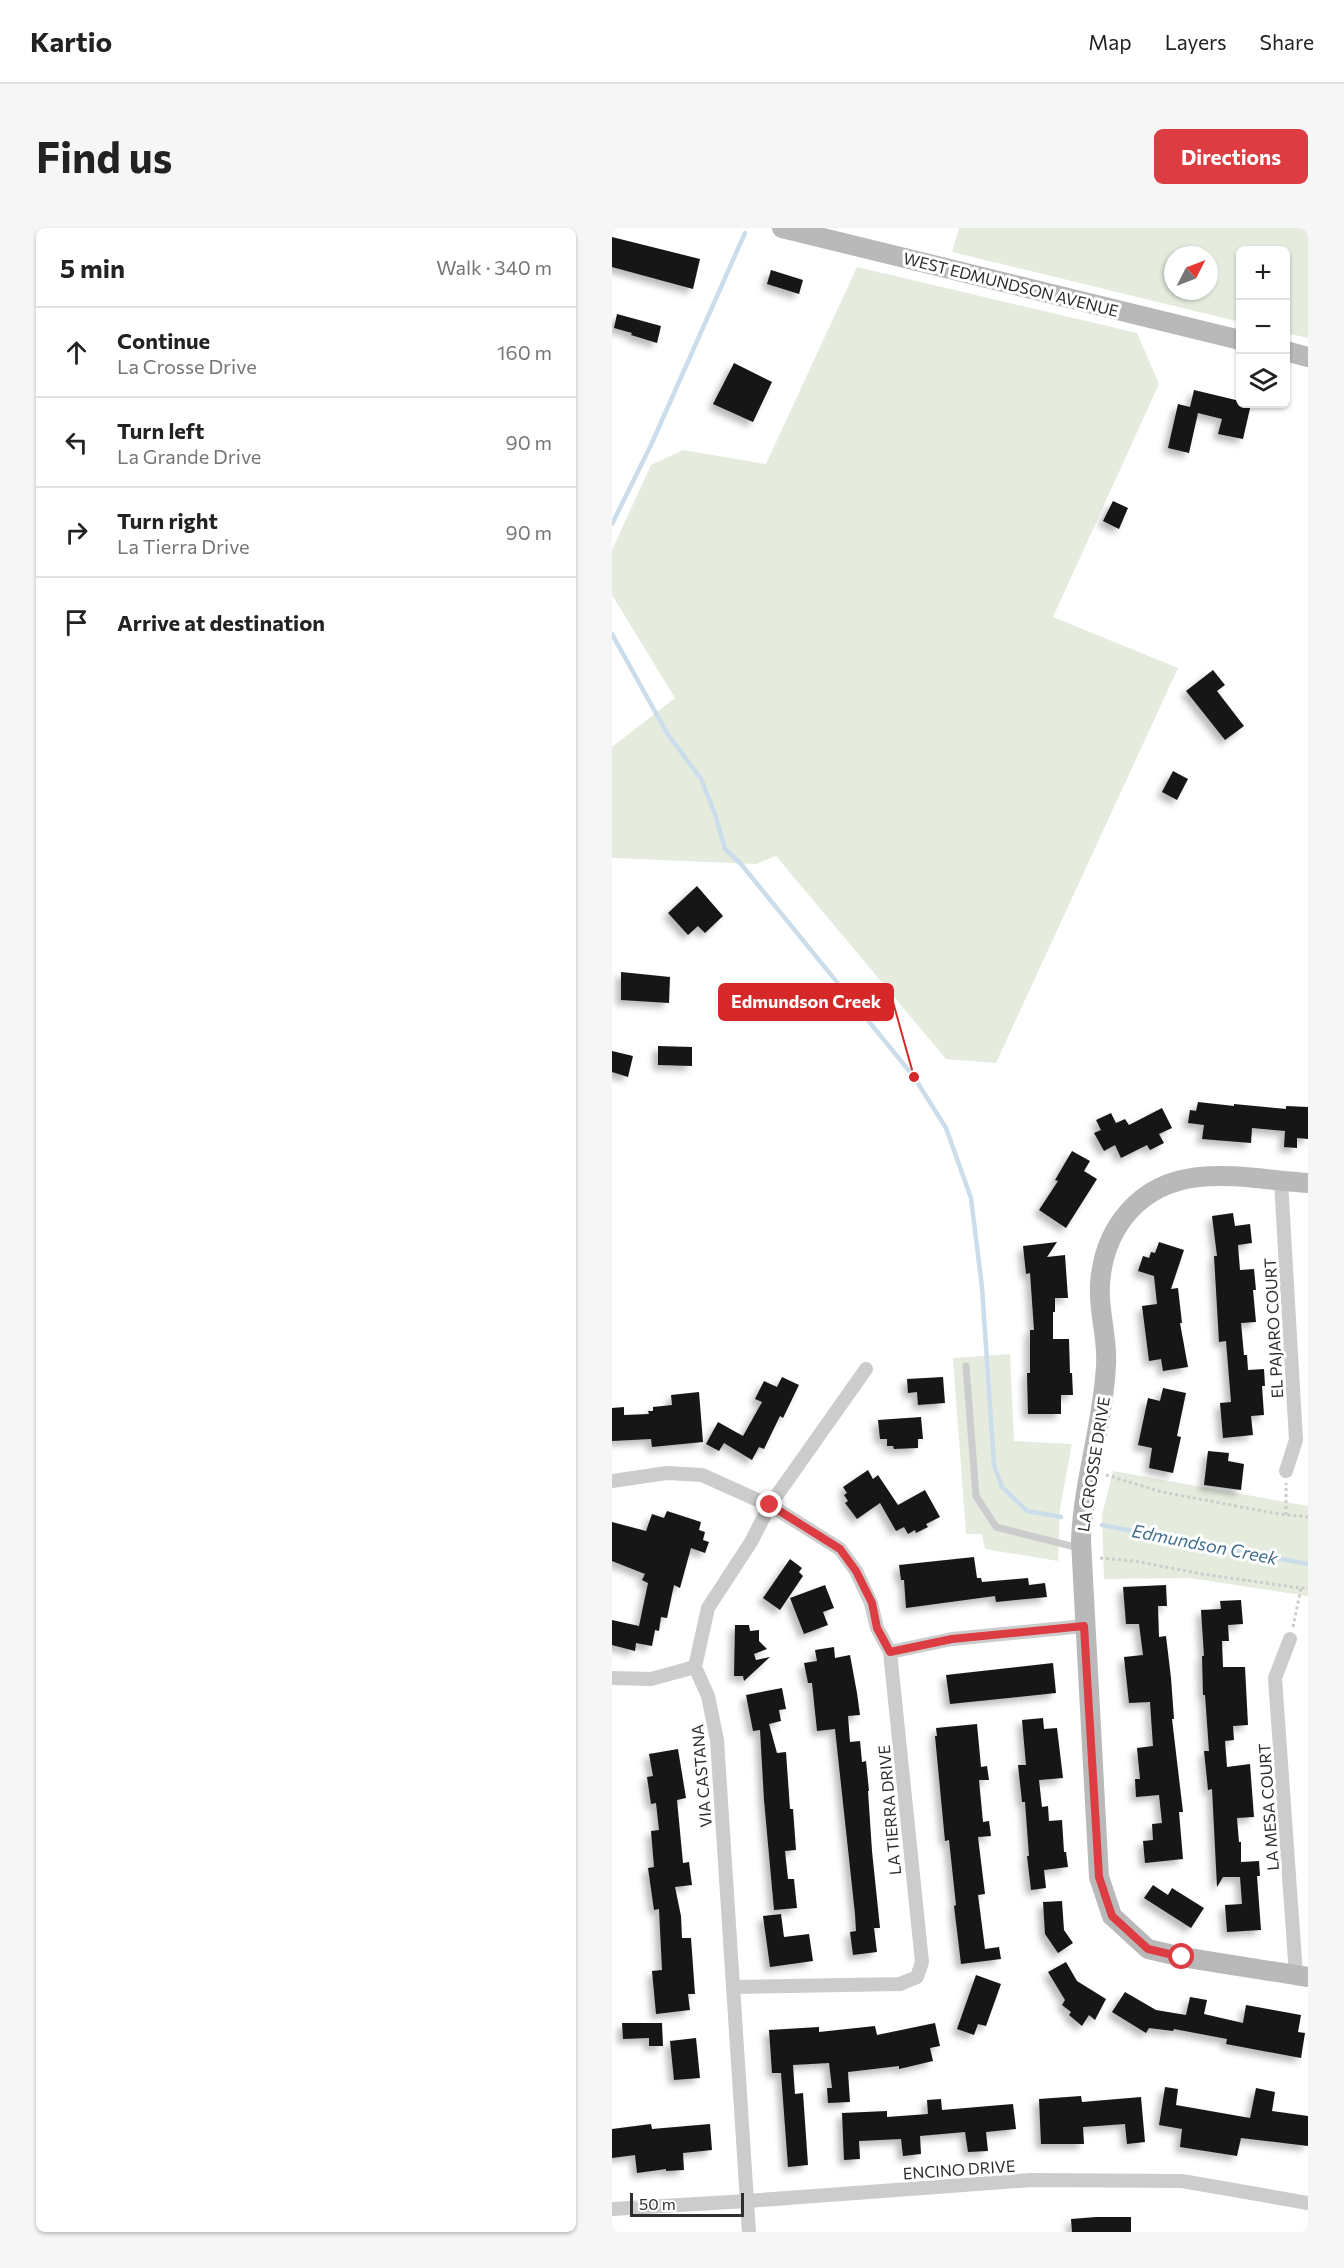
<!DOCTYPE html>
<meta charset="utf-8">
<style>
body{margin:0;font-family:Commissioner,sans-serif;background:#f6f6f6;color:#222}
.controls{position:absolute;right:18px;top:18px;display:grid;overflow:hidden;border-radius:9px;box-shadow:0 2px 4px #0004}
.controls button{width:54px;height:54px;display:grid;place-items:center;padding:0;border:0;border-bottom:2px solid #e0e0e0;background:#fff;color:#222;font:30px sans-serif}
.compass{position:absolute;left:552px;top:18px;width:54px;height:54px;border-radius:50%;background:#fff;box-shadow:0 2px 4px #0004;rotate:48deg}
.scale{position:absolute;left:18px;bottom:15px;width:114px;box-sizing:border-box;padding-left:6px;border:3px solid #2f2f2f;border-top:0;font-size:16px;line-height:21px;white-space:nowrap;color:#2f2f2f;-webkit-text-stroke:4px #fff;paint-order:stroke}
.stop{position:absolute;width:18px;height:18px;margin:-14px;border:4px solid #dc3c42;border-radius:50%;background:#fff}
.stop.end{background:#dc3c42;border-color:#fff;box-shadow:0 2px 6px #0008}
.list{margin:0;padding:0;list-style:none}
h2{display:flex;justify-content:space-between;align-items:center;height:78px;margin:0;padding:0 24px;font-size:26px}
h2 small{font-size:20px;font-weight:400;color:#767676}
.list li{display:grid;grid-template-columns:39px 1fr auto;gap:18px;align-items:center;box-sizing:border-box;height:90px;padding:0 24px;border-top:2px solid #e0e0e0}
.list b{display:block;font-size:22px;white-space:nowrap}
.list p{margin:0;font-size:20px;white-space:nowrap;color:#767676}
.list em{font-size:20px;font-style:normal;color:#767676}
.icon{flex:none;width:33px;height:33px;fill:none;stroke:currentColor;stroke-width:2;stroke-linecap:round;stroke-linejoin:round}
.map{position:relative;flex:none;width:696px;height:2004px;overflow:hidden;border-radius:9px}
header{display:flex;align-items:center;gap:36px;box-sizing:border-box;height:84px;padding:0 30px;background:#fff;border-bottom:2px solid #e0e0e0}
header strong{font-size:28px}
nav{display:flex;gap:33px;margin-inline-start:auto;font-size:21px}
.intro{display:flex;align-items:center;justify-content:space-between;box-sizing:border-box;height:144px;padding:0 36px}
h1{margin:0;font-size:42px}
.button{padding:15px 27px;border-radius:9px;background:#dc3c42;color:#fff;font-size:21px;font-weight:700}
main{display:flex;gap:36px;padding:0 36px}
aside{flex:1;background:#fff;border-radius:9px;box-shadow:0 2px 4px #0004}
.map>svg:first-child{display:block}
.green{fill:#e5ecde;fill-rule:evenodd}
.lines{fill:none;stroke-linecap:round;stroke-linejoin:round}
.stream{stroke:#cbddea;stroke-width:4.5}
.building{fill:#161616;filter:url(#shadow)}
.path{stroke:#ccc;stroke-width:3;stroke-dasharray:3 3;stroke-linecap:butt}
.lane{stroke:#ccc;stroke-width:7}
.street{stroke:#ccc;stroke-width:14}
.secondary{stroke:#b9b9b9;stroke-width:20}
.route{stroke:#dc3c42;stroke-width:8}
.labels{text-anchor:middle;dominant-baseline:central;stroke-width:6;stroke-linejoin:round;paint-order:stroke}
.street-label{font-size:16px;fill:#2f2f2f;stroke:#fff}
.water-label{font-size:18px;font-style:italic;fill:#416e8e;stroke:#fff}
.leader{fill:none;stroke:#d62828;stroke-width:2}
.callout-dot{fill:#d62828;stroke:#fff;stroke-width:2}
.callout{fill:#d62828;stroke:#d62828;stroke-width:2}
.callout-label{font-size:18px;text-anchor:middle;font-weight:bold;fill:#fff}
</style>
<header>
<strong>Kartio</strong>
<nav><a>Map</a><a>Layers</a><a>Share</a></nav>
</header>
<div class="intro"><h1>Find us</h1><a class="button">Directions</a></div>
<main>
<aside>
<h2>5 min<small>Walk · 340 m</small></h2>
<ul class="list">
<li><svg class="icon" aria-label="ahead" viewBox="0 0 24 24"><path d="M12 20V5M6 11l6-6 6 6"/></svg><div><b>Continue</b><p>La Crosse Drive</p></div><em>160 m</em></li>
<li><svg class="icon" aria-label="left" viewBox="0 0 24 24"><path d="M17 20v-9H6M10 6l-5 5 5 5"/></svg><div><b>Turn left</b><p>La Grande Drive</p></div><em>90 m</em></li>
<li><svg class="icon" aria-label="right" viewBox="0 0 24 24"><path d="M7 20v-9h11M14 6l5 5-5 5"/></svg><div><b>Turn right</b><p>La Tierra Drive</p></div><em>90 m</em></li>
<li><svg class="icon" aria-label="arrive" viewBox="0 0 24 24"><path d="M6 21V4h12l-3 4 3 4H6"/></svg><div><b>Arrive at destination</b></div></li>
</ul>
</aside>
<div class="map">
<svg width="696" height="2004" viewBox="0 0 696 2004">
<defs>
<filter id="shadow"><feDropShadow dx="-5" dy="5" stdDeviation="3" flood-color="#0004"/></filter>
</defs>
<rect width="100%" height="100%" fill="#fff"/>
<!-- green -->
<g class="green">
<path d="M347,0h349v110l-22,-5v-83h-46v72l-288,-70zM561,27h36v36h-36z"/>
<path d="M245,39l280,66 22,51 -106,233 125,51 -182,395 -50,-4 -170,-203 -20,8 -144,-6v-111l63,-49 -63,-103v-45l39,-85 32,-15 83,14z"/>
<path d="M398,1126l4,87 58,3 -12,64 -2,53 -73,-12 -3,-15h-16l-13,-176z"/>
<path d="M501,1243l195,35v90l-119,-18 -85,1 -2,-64z"/>
</g>
<g class="lines">
<!-- stream -->
<g class="stream">
<path d="M0,296l39,-79 94,-212"/>
<path d="M0,406l55,99 34,46 14,35 10,35 16,15 173,213 32,51 25,70 11,89 12,178 8,22 25,24 34,6"/>
<path d="M490,1297l206,39"/>
</g>
</g>
<!-- building -->
<g class="building">
<path d="M0,9l88,22 -7,30 -81,-22z"/>
<path d="M159,42l32,10 -4,14 -32,-10z"/>
<path d="M5,86l44,12 -4,17 -26,-8 1,-2 -18,-5z"/>
<path d="M122,135l38,19 -19,40 -40,-18z"/>
<path d="M582,162l46,11v3h11l-8,35 -25,-5 4,-15 -24,-6 -9,40 -21,-5 10,-44 12,3z"/>
<path d="M501,273l15,7 -9,21 -16,-8z"/>
<path d="M601,442l12,15 -8,6 27,35 -19,14 -39,-49z"/>
<path d="M561,543l15,8 -11,21 -15,-8z"/>
<path d="M85,658l26,30 -18,17 -7,-7 -10,9 -20,-22z"/>
<path d="M9,744l49,5 -1,26 -48,-3z"/>
<path d="M46,818l34,1v19l-34,-1z"/>
<path d="M0,823l21,5 -5,21 -16,-5z"/>
<path d="M586,874l36,4v-2l52,5v-3l22,1v32l-11,-1v10l-13,-1 1,-16 -33,-3 -1,15 -49,-4 2,-14 -16,-2 2,-13 6,1z"/>
<path d="M550,880l10,20 -13,6 5,9 -14,7 -3,-5 -26,13 -6,-13 -11,6 -10,-18 7,-3 -5,-10 15,-7 5,10 9,-4 4,6z"/>
<path d="M460,923l18,10 -6,10 13,8 -31,49 -27,-18 19,-29 -3,-1z"/>
<path d="M621,985l2,13 15,-2 2,19 -14,2 2,25 14,-1 2,21h-3l3,32 -15,1 3,32h3l1,15 16,-1 1,17h-3l2,29 -13,1 2,19 -30,3 -3,-35 11,-1 -5,-61 -7,1 -5,-86h3l-5,-40z"/>
<path d="M445,1014l-10,15 18,-2 3,43h-13v14h-2v27h16l1,34h2l1,22h-12v19h-33l-1,-41h3v-43h4l-4,-57 -4,1 -3,-28z"/>
<path d="M547,1014l25,8 -13,39 7,-1 4,35h-2l8,44 -25,4 -2,-12 -12,2 -7,-55 15,-2 -3,-28 -16,-5 5,-15 6,2 2,-6 4,1z"/>
<path d="M170,1149l17,8 -16,33 -3,-2 -16,33 -5,-2 -7,13 -28,-17 -5,8 -13,-7 12,-22 25,14 19,-34 -7,-3 9,-18 13,6z"/>
<path d="M331,1149l2,26 -27,2 -1,-13 -9,1 -1,-14z"/>
<path d="M551,1160l23,5 -9,43 4,1 -8,36 -24,-5 3,-20 -14,-3 10,-47 12,3z"/>
<path d="M87,1164l4,50 -51,5 -1,-8 -39,2v-33l12,-1v8l25,-1 -1,-3h5v-4l19,-2 -1,-10z"/>
<path d="M309,1189l2,22h-5v9l-24,1 -1,-3h-6v-7h-7l-2,-19z"/>
<path d="M596,1223l21,2 -1,8 16,3 -3,26 -37,-5z"/>
<path d="M256,1242l5,9 5,-4 20,30 27,-15 15,27 -14,7 2,3 -12,6 -1,-3 -7,4 -4,-7 -8,4 -16,-28 -23,16 -12,-16 3,-2 -4,-6 3,-2 -4,-6z"/>
<path d="M55,1283l34,11 -2,8 6,2 -2,8 6,2 -4,11 -14,-5 -11,40 -6,-3 -7,33 -6,-1 -2,14 -4,-1 -3,16 -16,-3 -1,8 -23,-6v-25l27,6 9,-43 -6,-3 3,-6 -33,-13v-39l34,9 6,-17 12,4z"/>
<path d="M362,1329l3,21h4l1,4 46,-4 1,7 16,-2 2,14 -51,5 -1,-6 -89,12 -2,-28h-3l-2,-15z"/>
<path d="M178,1331l12,9 -3,4 4,4 -23,34 -17,-12z"/>
<path d="M213,1357l9,23 -11,4 5,13 -24,9 -14,-36z"/>
<path d="M554,1357l1,21h-9l1,31 7,-1 5,42 3,41h-2l11,93h-4l4,47 -38,4 -2,-22 10,-1 -1,-16 10,-1 -3,-28 -23,2 -1,-18h5l-3,-31 16,-2 -1,-14 -2,-30 -21,1 -5,-46 19,-2 -4,-31h-13l-3,-37z"/>
<path d="M629,1372l2,24 -15,1 1,16h-7l1,26h22l3,58 -15,1 1,14 -9,1 2,26 23,-3 4,53 -17,1 2,24h2v20l18,-1 1,15h-3l4,54 -34,2 -2,-27 17,-1 -2,-27h-17l-6,10 -5,-98 -4,1 -4,-39h5l-4,-56h-2l-1,-39h2l-3,-46 20,-1 -1,-8z"/>
<path d="M123,1397h14l1,6 9,-1v11l8,8 -13,5 2,6 14,-3 -26,24 -1,-5h-9z"/>
<path d="M222,1419l1,11 15,-3 7,38 3,22 -12,1 2,26 10,-1 2,21 4,-1 3,30h-1l4,60 8,77h-6l3,24 -24,3 -3,-23 6,-1 -1,-17 -20,-185 -18,2 -5,-48h-4l-4,-20 13,-2 -2,-11z"/>
<path d="M441,1435l3,30 -106,11 -4,-29z"/>
<path d="M170,1460l4,21 -7,1 2,11 -12,3 8,29 9,-1 4,57h3l3,41 -11,1 3,28h6l3,29 -23,2 -10,-110 -4,-70 -7,1 -7,-36z"/>
<path d="M431,1490l1,11 13,-1 6,50 -24,2 3,27 6,-1 1,15 13,-1 2,32h2l2,15 -24,3 2,18 -15,2 -4,-34h2l-4,-54h-3l-4,-37h8l-4,-45z"/>
<path d="M365,1496l4,43 6,-1 2,14h-10l4,42 6,-1 2,15 -13,1 7,57 -7,1 7,54 14,-2 2,12 -40,5 -7,-58 2,-1 -7,-65 -4,1 -10,-105h2l-1,-8z"/>
<path d="M66,1521l8,49 -9,2 6,63 6,-1 3,23 -17,2 6,29 1,22h9l4,56h-7l2,16 -34,4 -4,-43 10,-1 -3,-61 -5,1 -6,-42 6,-1 -3,-36 8,-1 -3,-27 -5,1 -4,-27 6,-1 -4,-22z"/>
<path d="M541,1657l15,10 4,-7 32,20 -13,20 -47,-30z"/>
<path d="M450,1673l2,29 9,13 -15,10 -13,-19 -2,-32z"/>
<path d="M169,1686l3,23 25,-3 4,27 -43,6 -7,-51z"/>
<path d="M454,1734l11,19 29,18 -11,21 -6,-5 -7,11 -13,-11 2,-3 -9,-7 3,-5 -17,-28z"/>
<path d="M364,1747l25,9 -15,42 -8,-2 -4,11 -17,-6z"/>
<path d="M513,1764l31,18 30,5 4,-18 17,3 -3,14 39,9 3,-18 55,10 -3,17 7,1 -4,25 -75,-14 1,-5 -53,-10 -1,2 -24,-3 -3,5 -34,-21z"/>
<path d="M10,1795h40l1,23h-14v-8l-26,1z"/>
<path d="M323,1795l5,23 -10,2 3,13 -34,8v-3l-51,6 2,30 -22,1 -1,-15h5l-3,-25 -36,2 2,29 8,-1 5,72 -20,2 -7,-94h-9l-3,-43 50,-3v5l56,-6 2,9z"/>
<path d="M84,1810l4,40 -26,2 -4,-39z"/>
<path d="M553,1859l13,2 -2,16 74,13 6,-30 19,4 -3,19 36,5v30l-67,-8 -4,18 -57,-9 2,-18 -23,-4z"/>
<path d="M469,1868l1,6 59,-5 4,45 -18,2 -2,-20 -42,3 1,17h-43l-2,-45z"/>
<path d="M329,1871l1,11 71,-6 3,25 -30,3 2,19 -20,1 -3,-20 -45,4 1,18 -18,2 -2,-17 -42,2 1,18 -16,1 -2,-47 45,-2v6l41,-3 -1,-14z"/>
<path d="M39,1896l1,5 58,-5 2,26 -29,3 1,17 -18,1v-2l-29,4 -2,-18 -23,3v-29z"/>
<path d="M484,1989h35v15h-59l-1,-13z"/>
</g>
<g class="lines">
<!-- path -->
<g class="path">
<path d="M494,1247l56,17 117,22 29,3"/>
<path d="M674,1287v-32"/>
<path d="M488,1330l34,3 68,13 106,15"/>
<path d="M681,1399l8,-39"/>
</g>
<!-- lane -->
<path class="lane" d="M354,1138l10,130 20,31 83,21"/>
<!-- street -->
<g class="street">
<path d="M669,953l15,259 -10,31"/>
<path d="M0,1253l55,-8 35,2 69,31"/>
<path d="M678,1411l-15,39 21,297"/>
<path d="M278,1424l62,-13 132,-13"/>
<path d="M0,1450l39,1 44,-12"/>
<path d="M121,1759l167,-3 17,-7 5,-15 -32,-310 -13,-24 -6,-25 -15,-32 -16,-22 -70,-44"/>
<path d="M0,1981l135,-8 284,-21 151,1 126,22"/>
<path d="M137,2004l-32,-492 -9,-44 -13,-29 13,-59 43,-66 19,-37 96,-136"/>
</g>
<!-- secondary -->
<g class="secondary">
<path d="M170,0l458,112"/>
<path d="M674,123l22,6"/>
<path d="M696,955c-35,-2 -75,-10 -109,-6 -59,6 -95,50 -99,107 -2,27 8,54 6,81 -3,60 -23,117 -25,176l18,336 13,39 36,33 34,8 126,20"/>
</g>
</g>
<g class="lines">
<!-- route -->
<path class="route" d="M158,1277l70,44 16,22 16,32 5,25 13,24 62,-13 132,-13 15,251 13,39 36,33 34,8"/>
</g>
<g class="labels">
<!-- street labels -->
<g class="street-label">
<text transform="translate(399 56) rotate(14)">WEST EDMUNDSON AVENUE</text>
<text transform="translate(661 1100) rotate(-93)">EL PAJARO COURT</text>
<text transform="translate(481 1236) rotate(-81)">LA CROSSE DRIVE</text>
<text transform="translate(89 1548) rotate(-95)">VIA CASTANA</text>
<text transform="translate(656 1579) rotate(-94)">LA MESA COURT</text>
<text transform="translate(277 1582) rotate(-95)">LA TIERRA DRIVE</text>
<text transform="translate(347 1941) rotate(-4)">ENCINO DRIVE</text>
</g>
<!-- water labels -->
<g class="water-label">
<text transform="translate(593 1316) rotate(11)">Edmundson Creek</text>
</g>
</g>
<!-- callouts -->
<path class="leader" d="M302 849L281 774"/>
<circle class="callout-dot" cx="302" cy="849" r="6"/>
<rect class="callout" x="107" y="756" width="174" height="36" rx="6"/>
<g class="callout-label">
<text x="194" y="780">Edmundson Creek</text>
</g>
</svg>
<div class="controls">
<button>+</button>
<button>−</button>
<button><svg class="icon" aria-label="layers" viewBox="0 0 24 24"><path d="M12 4l9 5-9 5-9-5zM3 14l9 5 9-5"/></svg></button>
</div>
<svg class="compass" viewBox="-18 -18 36 36"><path d="M0-13l5 13h-10z" fill="#e53935"/><path d="M0 13l5-13h-10z" fill="#767676"/></svg>
<div class="scale">50 m</div>
<div class="stop" style="left:570px;top:1729px"></div>
<div class="stop end" style="left:158px;top:1277px"></div>
</div>
</main>
